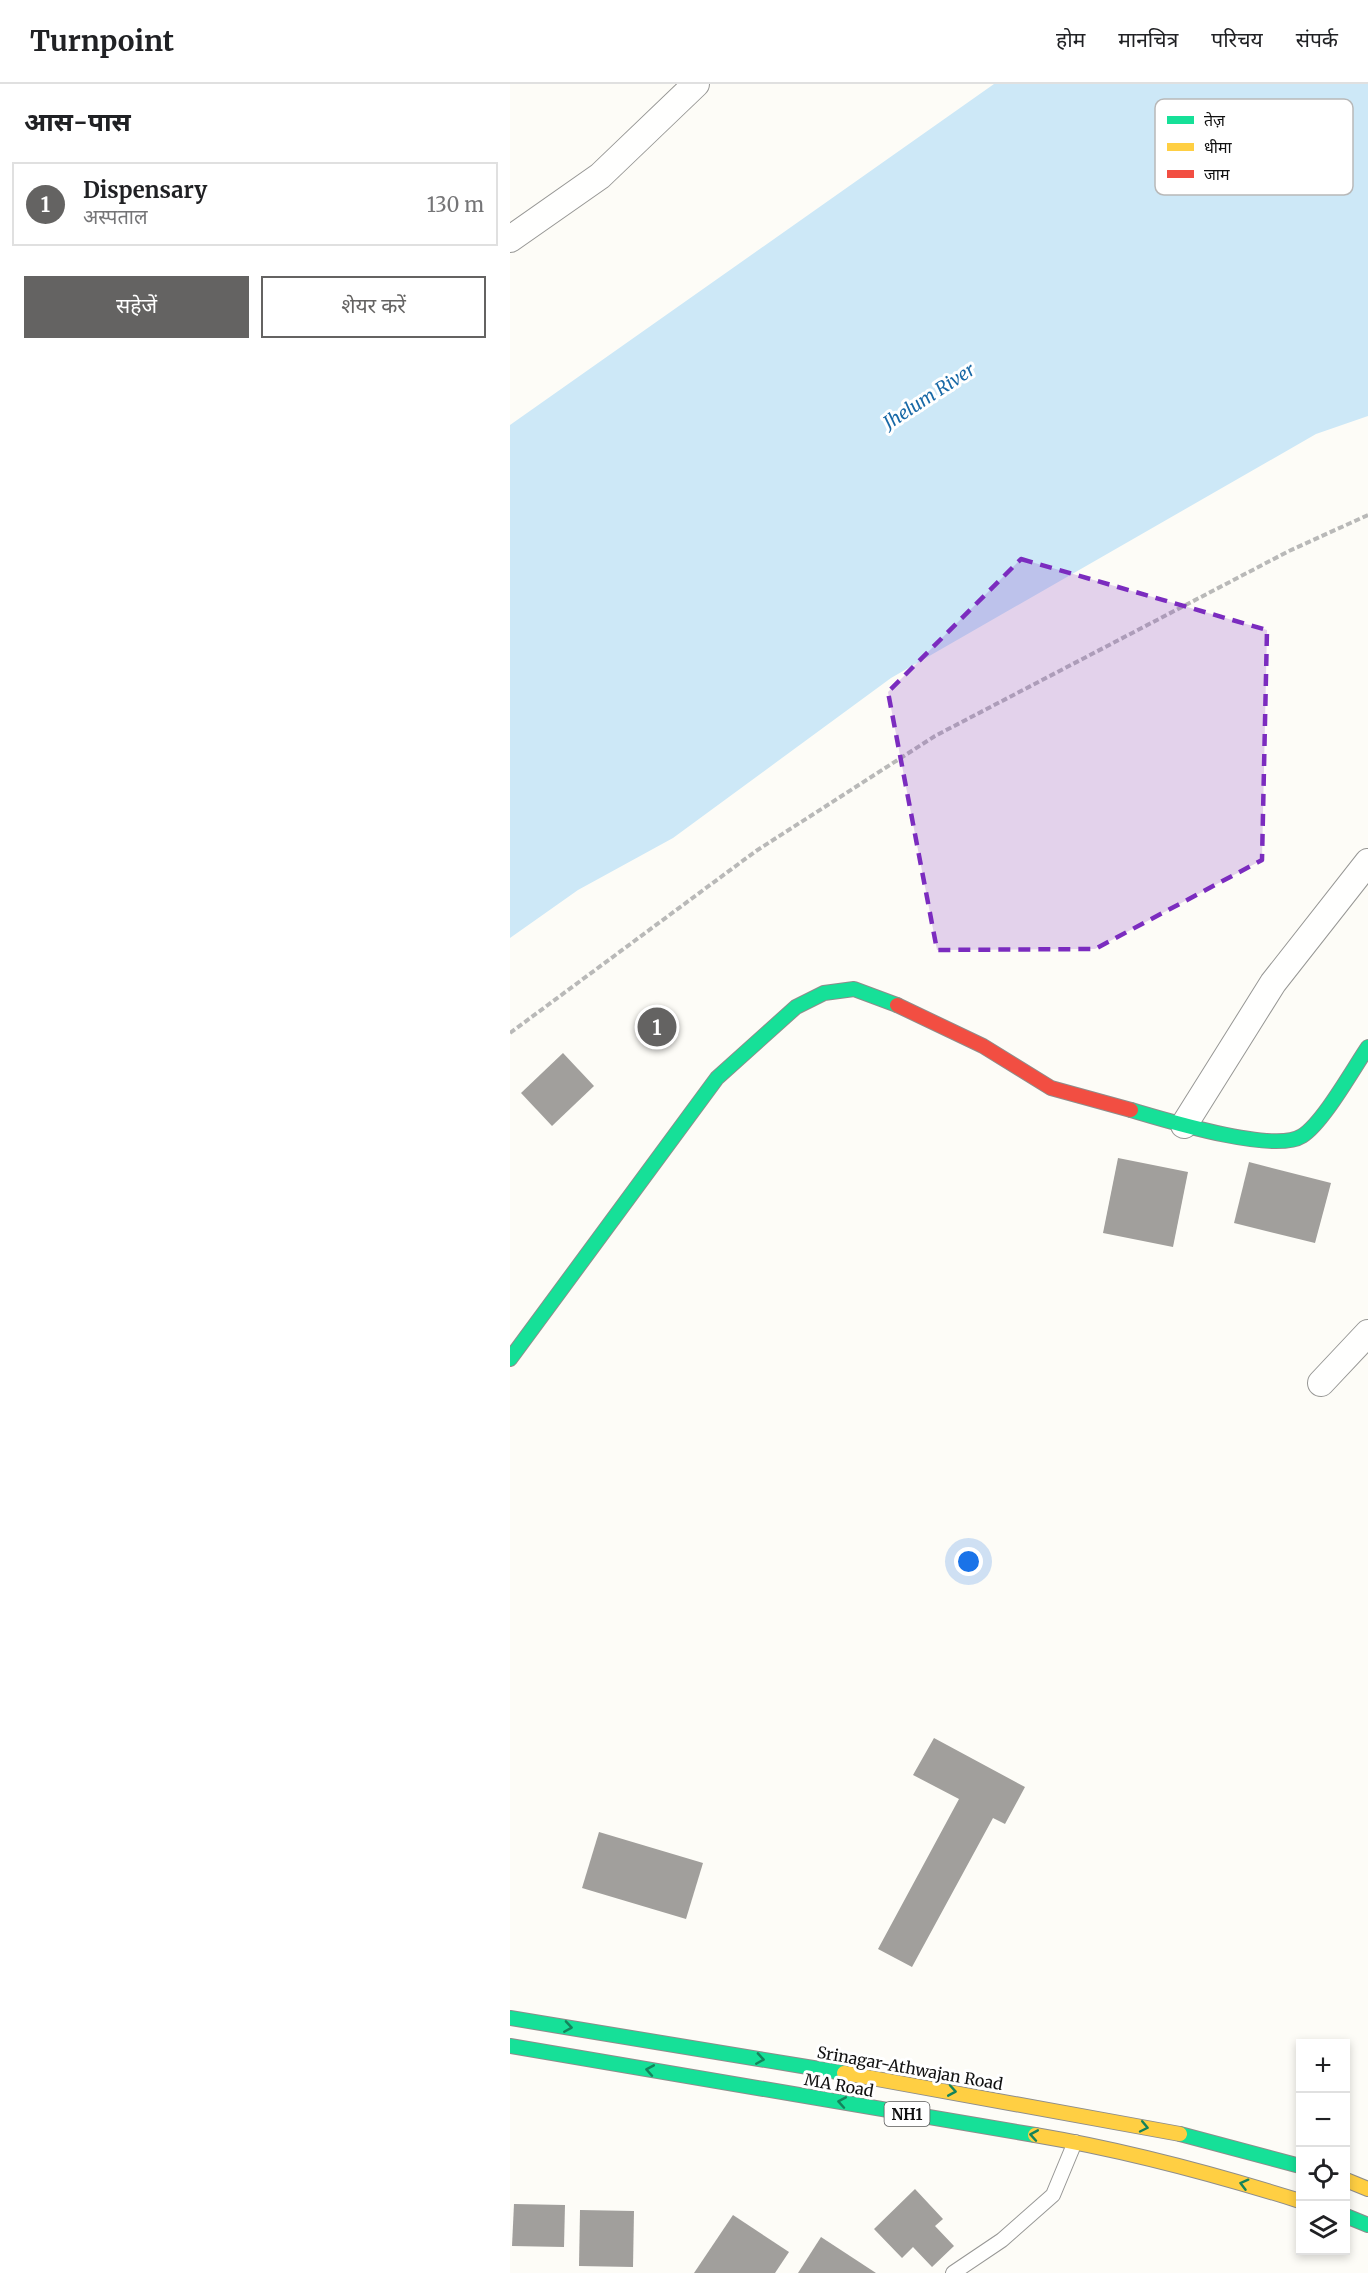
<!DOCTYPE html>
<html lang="hi">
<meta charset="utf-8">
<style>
body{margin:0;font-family:Merriweather,"Noto Sans Devanagari",serif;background:#f6f6f6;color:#202124}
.controls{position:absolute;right:18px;bottom:18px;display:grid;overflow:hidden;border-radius:0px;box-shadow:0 3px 9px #0003}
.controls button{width:54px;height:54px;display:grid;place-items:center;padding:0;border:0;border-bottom:2px solid #e0e0e0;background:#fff;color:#202124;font:30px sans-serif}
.you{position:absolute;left:459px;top:1478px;width:21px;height:21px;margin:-15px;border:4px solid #fff;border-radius:50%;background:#1a73e8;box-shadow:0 0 0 9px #1a73e833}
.badge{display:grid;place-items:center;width:39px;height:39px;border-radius:50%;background:#646362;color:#fff;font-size:20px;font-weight:700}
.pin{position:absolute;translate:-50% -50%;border:3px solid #fff;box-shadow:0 2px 6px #0006}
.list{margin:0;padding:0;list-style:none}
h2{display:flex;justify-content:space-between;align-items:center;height:78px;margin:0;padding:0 24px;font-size:26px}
h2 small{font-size:20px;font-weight:400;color:#757577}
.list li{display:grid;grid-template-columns:39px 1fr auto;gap:18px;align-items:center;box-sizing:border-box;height:84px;margin:0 12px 12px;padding:0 12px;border:2px solid #e0e0e0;border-radius:0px}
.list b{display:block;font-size:22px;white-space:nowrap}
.list p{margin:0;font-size:20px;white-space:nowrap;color:#757577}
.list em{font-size:20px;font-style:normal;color:#757577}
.actions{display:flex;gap:12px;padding:18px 24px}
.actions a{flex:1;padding:14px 0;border:2px solid #646362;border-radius:0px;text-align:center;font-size:21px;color:#646362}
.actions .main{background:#646362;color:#fff}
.icon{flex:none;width:33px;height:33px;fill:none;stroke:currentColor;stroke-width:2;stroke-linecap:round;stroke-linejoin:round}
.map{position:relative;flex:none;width:858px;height:2189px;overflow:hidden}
header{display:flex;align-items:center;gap:36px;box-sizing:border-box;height:84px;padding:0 30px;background:#fff;border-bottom:2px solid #e0e0e0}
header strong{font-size:28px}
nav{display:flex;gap:33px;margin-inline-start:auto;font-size:21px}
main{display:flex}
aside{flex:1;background:#fff}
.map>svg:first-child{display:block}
.water{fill:#cde8f7}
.building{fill:#a19f9c}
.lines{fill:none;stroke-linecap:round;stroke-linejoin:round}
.lane-casing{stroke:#979795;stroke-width:16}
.street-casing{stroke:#979795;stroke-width:28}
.fast-casing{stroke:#8e8d8b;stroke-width:16}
.slow-casing{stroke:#8e8d8b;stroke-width:16}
.jam-casing{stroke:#8e8d8b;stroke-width:16}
.path{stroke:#b9b9b8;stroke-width:4;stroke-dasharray:6 3;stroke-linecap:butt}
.lane{stroke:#fffffe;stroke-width:14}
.street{stroke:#fffffe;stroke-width:26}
.fast{stroke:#16e098;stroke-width:14}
.slow{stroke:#ffcf43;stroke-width:14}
.jam{stroke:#f24e42;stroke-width:14}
.oneway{stroke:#14835b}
.marked{fill:#7b2cbf;fill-opacity:0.2;stroke:#7b2cbf;stroke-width:4.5;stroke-dasharray:12 8;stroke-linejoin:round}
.labels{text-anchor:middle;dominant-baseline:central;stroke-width:6;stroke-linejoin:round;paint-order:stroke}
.shield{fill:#fff;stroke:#585858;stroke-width:1.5}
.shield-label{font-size:15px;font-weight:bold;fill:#111}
.street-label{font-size:16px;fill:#111;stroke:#fff}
.water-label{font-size:18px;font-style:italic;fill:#1768a6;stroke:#fff}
.key{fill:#fff;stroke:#b8b8b8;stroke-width:1.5}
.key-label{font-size:16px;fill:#111}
</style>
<header>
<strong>Turnpoint</strong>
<nav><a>होम</a><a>मानचित्र</a><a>परिचय</a><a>संपर्क</a></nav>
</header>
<main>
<aside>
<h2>आस-पास<small></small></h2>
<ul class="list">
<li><span class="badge">1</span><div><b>Dispensary</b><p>अस्पताल</p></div><em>130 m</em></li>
</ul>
<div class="actions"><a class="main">सहेजें</a><a>शेयर करें</a></div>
</aside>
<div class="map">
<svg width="858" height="2189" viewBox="0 0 858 2189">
<rect width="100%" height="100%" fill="#fdfcf7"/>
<!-- water -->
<path class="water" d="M484,0h374v332l-52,18 -425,244 -218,160 -95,52 -68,48v-513z"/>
<!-- building -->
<g class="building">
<path d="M53,969l31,33 -42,40 -31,-33z"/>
<path d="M608,1074l70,14 -15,75 -70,-14z"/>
<path d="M739,1078l82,21 -16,60 -81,-20z"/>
<path d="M424,1654l91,49 -20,37 -12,-6 -81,149 -34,-18 81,-150 -46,-24z"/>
<path d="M89,1748l104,31 -17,56 -104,-31z"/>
<path d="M405,2105l28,30 -8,7 19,20 -22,21 -19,-20 -11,11 -28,-29z"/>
<path d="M4,2120l51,1 -1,42 -52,-1z"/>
<path d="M70,2126l54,1 -1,56 -54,-1z"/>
<path d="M223,2131l56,37 -14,21h-81z"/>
<path d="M311,2153l55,36h-78z"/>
</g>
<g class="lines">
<defs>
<path id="lane" d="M443,2189l49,-33 51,-45 22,-53"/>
<g id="street">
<path d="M0,155l90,-63 96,-92"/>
<path d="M674,1041l89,-142 95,-121"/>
<path d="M811,1299l47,-50"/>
</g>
<g id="fast">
<path d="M621,1026c34,10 143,44 171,26 21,-13 51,-67 66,-89"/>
<path d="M0,1275l207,-281 79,-71 28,-14 30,-4 43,16"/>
<path d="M0,1934l334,55"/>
<path d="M0,1962l525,89"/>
<path d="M670,2050l120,32"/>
<path d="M836,2132l22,9"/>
</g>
<g id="slow">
<path d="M334,1989l336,61"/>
<path d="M525,2051c89,15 179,39 265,66"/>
<path d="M836,2096l22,9"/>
</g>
<path id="jam" d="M387,921l86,41 68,42 80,22"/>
</defs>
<!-- lane casing -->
<use href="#lane" class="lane-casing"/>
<!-- street casing -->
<use href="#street" class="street-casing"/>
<!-- fast casing -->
<use href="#fast" class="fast-casing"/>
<!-- slow casing -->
<use href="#slow" class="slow-casing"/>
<!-- jam casing -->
<use href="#jam" class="jam-casing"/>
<!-- path -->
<path class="path" d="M0,949l246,-182 179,-115 354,-185 79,-36"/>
<!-- lane -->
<use href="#lane" class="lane"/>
<!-- street -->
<use href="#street" class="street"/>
<!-- fast -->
<use href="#fast" class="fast"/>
<!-- slow -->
<use href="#slow" class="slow"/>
<!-- jam -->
<use href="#jam" class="jam"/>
</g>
<!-- one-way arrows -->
<defs><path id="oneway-chevron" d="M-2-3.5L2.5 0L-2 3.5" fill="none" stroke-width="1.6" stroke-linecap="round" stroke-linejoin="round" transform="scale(1.5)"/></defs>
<g class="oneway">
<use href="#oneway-chevron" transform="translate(58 1943) rotate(9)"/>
<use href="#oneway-chevron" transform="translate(250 1975) rotate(9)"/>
<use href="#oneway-chevron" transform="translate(140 1986) rotate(-170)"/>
<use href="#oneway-chevron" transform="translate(442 2007) rotate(10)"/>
<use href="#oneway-chevron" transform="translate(332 2018) rotate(-170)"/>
<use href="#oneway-chevron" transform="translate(634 2043) rotate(12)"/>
<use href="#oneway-chevron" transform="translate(524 2051) rotate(-170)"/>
<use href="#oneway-chevron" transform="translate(734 2100) rotate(-165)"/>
</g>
<!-- marked area -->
<path class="marked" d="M511,475l246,71 -5,230 -167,89 -158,1 -49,-258z"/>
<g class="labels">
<!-- shield labels -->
<rect class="shield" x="374.5" y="2018" width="45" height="24" rx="4.5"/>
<g class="shield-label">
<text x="397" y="2030">NH1</text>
</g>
<!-- street labels -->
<g class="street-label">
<text transform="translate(400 1984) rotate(10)">Srinagar-Athwajan Road</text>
<text transform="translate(329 2001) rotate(10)">MA Road</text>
</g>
<!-- water labels -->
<g class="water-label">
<text transform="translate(419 312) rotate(-33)">Jhelum River</text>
</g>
</g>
<!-- legend -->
<rect x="645" y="15" width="198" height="96" rx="9" class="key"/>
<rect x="657" y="32" width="27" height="8" fill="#16e098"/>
<rect x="657" y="59" width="27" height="8" fill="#ffcf43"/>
<rect x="657" y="86" width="27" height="8" fill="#f24e42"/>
<g class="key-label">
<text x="694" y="42">तेज़</text>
<text x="694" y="69">धीमा</text>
<text x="694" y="96">जाम</text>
</g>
</svg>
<div class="controls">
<button>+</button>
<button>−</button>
<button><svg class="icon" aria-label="locate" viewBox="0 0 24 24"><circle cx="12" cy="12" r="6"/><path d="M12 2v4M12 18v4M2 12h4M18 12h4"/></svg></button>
<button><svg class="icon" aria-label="layers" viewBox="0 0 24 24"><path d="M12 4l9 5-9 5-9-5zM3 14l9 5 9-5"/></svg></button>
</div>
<div class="you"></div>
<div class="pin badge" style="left:147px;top:943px">1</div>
</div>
</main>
